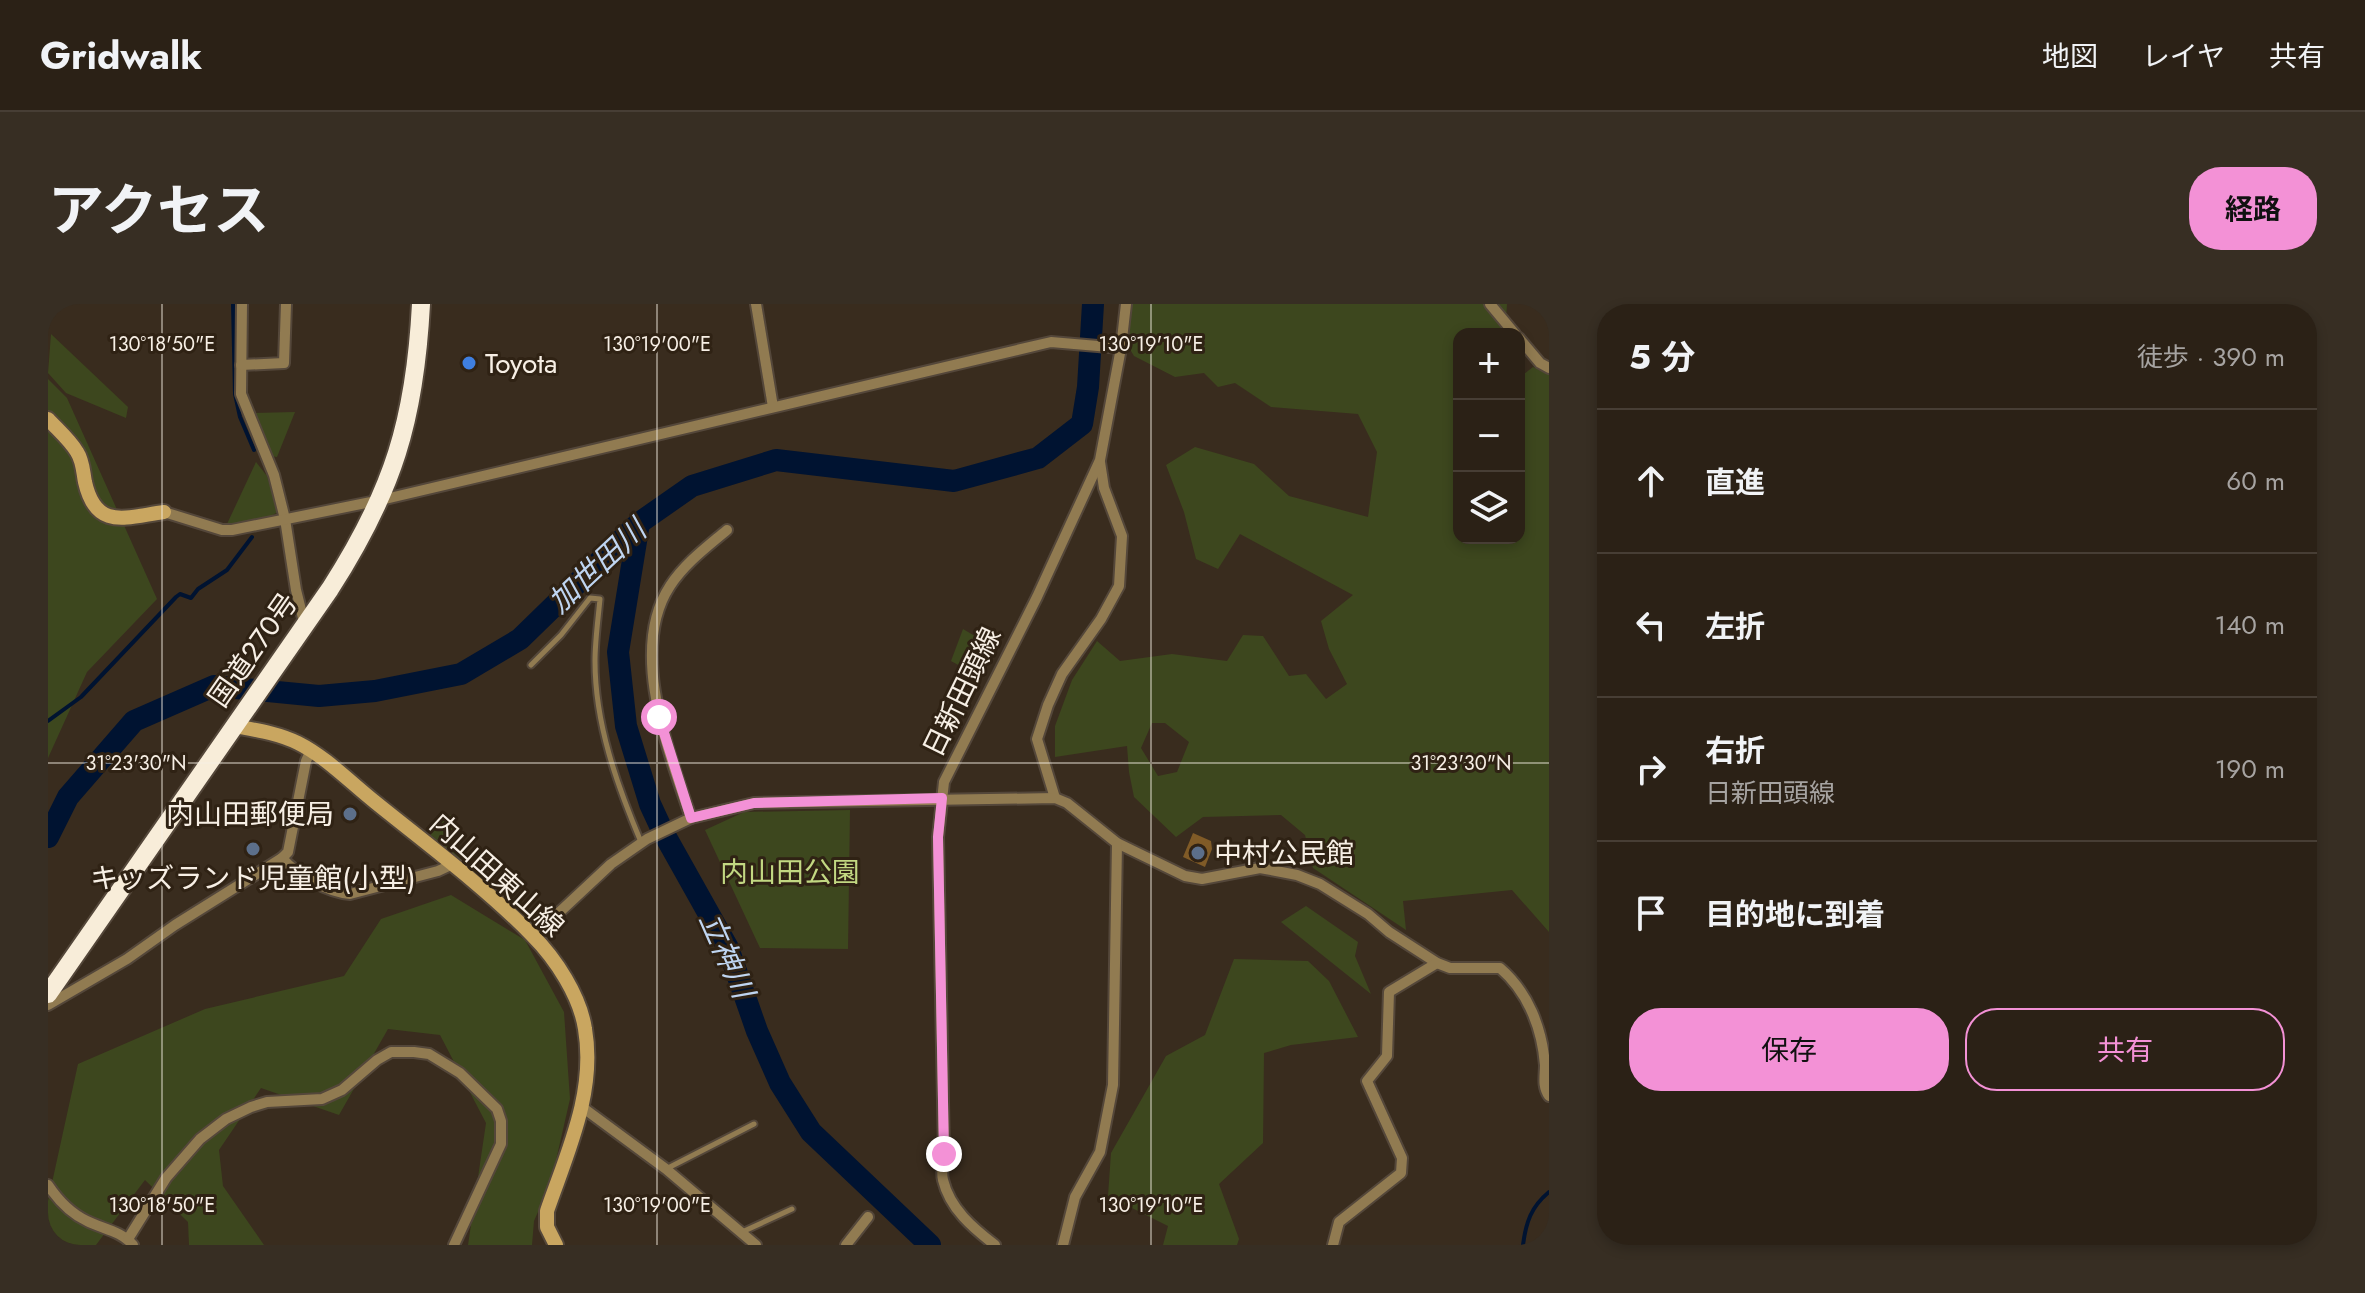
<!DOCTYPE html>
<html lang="ja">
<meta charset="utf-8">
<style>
body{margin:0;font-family:Jost,"Noto Sans JP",sans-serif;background:#372e23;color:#f1f3f6}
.controls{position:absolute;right:24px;top:24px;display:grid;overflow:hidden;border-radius:16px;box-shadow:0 4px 12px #0003}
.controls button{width:72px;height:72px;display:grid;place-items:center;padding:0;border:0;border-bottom:2px solid #473e35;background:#2b2116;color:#f1f3f6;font:40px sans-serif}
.stop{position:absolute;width:24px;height:24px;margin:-18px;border:6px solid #f391d6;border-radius:50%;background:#fff}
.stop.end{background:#f391d6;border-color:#fff;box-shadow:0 2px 8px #0008}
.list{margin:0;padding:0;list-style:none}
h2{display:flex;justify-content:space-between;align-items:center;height:104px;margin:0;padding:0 32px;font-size:34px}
h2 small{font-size:26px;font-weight:400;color:#a6a3a1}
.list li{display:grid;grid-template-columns:52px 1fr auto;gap:24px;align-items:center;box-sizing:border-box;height:144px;padding:0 32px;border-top:2px solid #473e35}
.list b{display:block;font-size:30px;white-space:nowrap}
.list p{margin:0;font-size:26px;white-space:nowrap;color:#a6a3a1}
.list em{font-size:26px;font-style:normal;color:#a6a3a1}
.actions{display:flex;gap:16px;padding:24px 32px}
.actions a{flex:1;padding:18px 0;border:2px solid #f391d6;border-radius:32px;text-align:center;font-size:28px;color:#f391d6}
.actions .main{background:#f391d6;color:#111}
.icon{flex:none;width:44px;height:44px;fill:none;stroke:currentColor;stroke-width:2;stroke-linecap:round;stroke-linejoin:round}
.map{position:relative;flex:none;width:1501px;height:941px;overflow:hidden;border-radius:32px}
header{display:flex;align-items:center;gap:48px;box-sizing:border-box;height:112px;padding:0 40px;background:#2b2116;border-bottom:2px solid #473e35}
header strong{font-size:38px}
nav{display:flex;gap:44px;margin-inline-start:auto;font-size:28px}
.intro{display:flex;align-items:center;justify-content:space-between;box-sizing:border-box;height:192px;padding:0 48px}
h1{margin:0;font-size:56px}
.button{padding:20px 36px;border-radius:32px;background:#f391d6;color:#111;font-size:28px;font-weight:700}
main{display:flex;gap:48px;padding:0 48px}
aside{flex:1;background:#2b2116;border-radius:32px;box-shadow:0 4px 12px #0003}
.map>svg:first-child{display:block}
.green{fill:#3d471e;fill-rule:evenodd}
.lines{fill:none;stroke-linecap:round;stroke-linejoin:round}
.stream{stroke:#001331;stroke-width:4}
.river{stroke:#001331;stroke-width:22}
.building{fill:#805b27}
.lane-casing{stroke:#54473a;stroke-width:9}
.street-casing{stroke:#54473a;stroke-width:14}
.secondary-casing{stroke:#54473a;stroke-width:18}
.highway-casing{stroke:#54473a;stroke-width:22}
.lane{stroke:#917b51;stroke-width:5}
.street{stroke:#917b51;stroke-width:10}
.secondary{stroke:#c9a660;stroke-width:14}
.highway{stroke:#f8edd9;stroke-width:18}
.route{stroke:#f391d6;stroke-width:10}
.ticks{fill:none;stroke:#f7efe5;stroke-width:2;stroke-opacity:0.45}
.shop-dot{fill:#3f7fe0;stroke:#2f2214;stroke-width:3}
.service-dot{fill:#5c6f8a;stroke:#2f2214;stroke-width:3}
.labels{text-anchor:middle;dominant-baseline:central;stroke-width:6;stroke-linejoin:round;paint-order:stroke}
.poi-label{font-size:28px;fill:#f7efe5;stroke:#2f2214;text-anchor:start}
.street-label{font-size:28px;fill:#f7efe5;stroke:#2f2214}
.park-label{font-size:28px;fill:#c2d882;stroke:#2f2214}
.water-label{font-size:30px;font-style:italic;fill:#bfd5f1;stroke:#2f2214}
.ticks-label{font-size:20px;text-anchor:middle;fill:#f7efe5;stroke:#2f2214;stroke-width:6;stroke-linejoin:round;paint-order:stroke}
</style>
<header>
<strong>Gridwalk</strong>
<nav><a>地図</a><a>レイヤ</a><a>共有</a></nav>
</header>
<div class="intro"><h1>アクセス</h1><a class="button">経路</a></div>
<main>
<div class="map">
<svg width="1501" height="941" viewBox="0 0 1501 941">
<rect width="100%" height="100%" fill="#392c1e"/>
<!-- green -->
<g class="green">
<path d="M1083,0h376l-2,30h-46v204h60v-160l14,-11 16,8v557l-37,-42 -109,11 3,29 -93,-62 -8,-33 -24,-20 -78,2 -27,20 -42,-40 -5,-25 -2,-26 -72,11v-31l17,-46 25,-39 23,20 52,-7 55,7 16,-26 20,1 26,40 17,-2 20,25 21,-15 -18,-35 -8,-28 32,-26 -113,-61 -22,35 -22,-10 -12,-47 -18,-47 29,-18 59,17 35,32 79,21 9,-65 -19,-38 -87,-7 -36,-24 -17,4 -14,-14 -29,4 -41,-21 -6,-10zM1104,419h13l24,19 -12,30 -19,4 -17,-28z"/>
<path d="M3,30l77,73 -2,11 -60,-25 -18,-20z"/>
<path d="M0,75l19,19 90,201 -70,73 -39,86z"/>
<path d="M247,108l-18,45 -7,-1 -16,-43z"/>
<path d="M208,158l11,14 11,36c-14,9 -35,13 -51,12z"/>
<path d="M915,325l32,19 -15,29 -29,-16z"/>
<path d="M802,506l-2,139 -88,-1 -55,-118 39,-18z"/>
<path d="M404,511l9,41 -2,5 -29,-24 7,-20z"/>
<path d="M403,591l74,45 39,72 6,87 -19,83 -17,39 -2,24h-64l18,-122 -46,-88 -52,-6 -49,86 -78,-27 -42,62 4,36 41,59h-75l-1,-23 -43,-42 -49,65h-48v-44l30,-137 127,-55 139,-33 37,-57z"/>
<path d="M1258,602l52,36 -3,14 16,38 -90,-72z"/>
<path d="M1186,655l74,2 21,20 29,56 -67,8 -27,8 -1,90 -44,41 20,55 -2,6h-74l5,-19 -60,-30 3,-43 55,-97 39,-21z"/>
</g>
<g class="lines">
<!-- stream -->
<g class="stream">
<path d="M185,0l2,90 5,23 14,33"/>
<path d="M0,417l33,-24 95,-100 4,-3 11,4 7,-9 29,-19 25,-33"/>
<path d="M1475,941c3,-23 8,-38 26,-53"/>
</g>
<!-- river -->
<g class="river">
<path d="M591,219l-21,129 8,74 24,78 13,28 65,116 29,83 23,52 31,49 119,113"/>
<path d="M0,533l20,-40 66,-76 80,-35 105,10 56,-5 86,-17 59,-35 119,-116 53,-37 84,-26 178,21 84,-23 44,-34 6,-37 5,-83"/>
</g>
</g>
<!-- building -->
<path class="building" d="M1145,529l18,8 1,8 -7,18 -22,-10z"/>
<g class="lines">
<defs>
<g id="lane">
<path d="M483,361l30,-30 29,-37 10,1c-2,21 -5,42 -5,62 0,63 22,124 46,181"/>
<path d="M618,865l88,-45"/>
<path d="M694,928l50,-23"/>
</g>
<g id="street">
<path d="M194,0l-1,90 33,81 11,44 11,71 9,36"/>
<path d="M708,0l17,103"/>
<path d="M1442,0l25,30"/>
<path d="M1471,34l21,25 9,5"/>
<path d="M193,61l43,-2 2,-59"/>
<path d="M116,208l58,18h10l149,-30 670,-158 70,6"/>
<path d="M1007,494l-18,-59 11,-34 14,-31 39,-55 18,-33 3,-50 -18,-48 -4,-26"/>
<path d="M643,514c-22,-66 -63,-168 -21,-232 15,-23 37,-39 57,-56"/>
<path d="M234,554c15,17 45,34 68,36l88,-23 15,-7"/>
<path d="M486,632l77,-72 36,-25 44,-21 63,-15 301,-5 12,5 50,40 68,33 17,3 58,-11 37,7 23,9 48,30 21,18 48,31 13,5h50c28,24 42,60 45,97 0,11 -3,21 4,31"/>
<path d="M0,701l79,-46 48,-34 107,-67 6,-6 18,-91 5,-11"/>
<path d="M534,803l84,62 90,76"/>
<path d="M0,881c10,15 22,28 39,36 16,8 34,10 46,24"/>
<path d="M80,935l38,-61 34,-39 26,-20 25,-12 16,-5 55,-3 20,-9 35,-30 14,-8h23l15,2 31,19 37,36 4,12v23l-47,101"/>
<path d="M798,941l22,-28"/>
<path d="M947,941c-22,-17 -45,-36 -52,-65 -2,-8 0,-18 1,-26l-6,-317 6,-55 93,-185 63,-137 21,-112 5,-44"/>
<path d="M1015,941l12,-48 25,-45 13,-67 4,-242"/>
<path d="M1285,941l6,-23 62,-49 1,-15 -35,-77 20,-25 2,-64 48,-29"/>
</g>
<g id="secondary">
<path d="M0,115c9,10 22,21 29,33 6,9 6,20 8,30 11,49 41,35 79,30"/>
<path d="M186,422c22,4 44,7 64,17 28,14 53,40 77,59 52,42 110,85 157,133 24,24 48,61 53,94 11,63 -18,124 -38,182v16l9,18"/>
</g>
<path id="highway" d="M0,690l282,-405c63,-98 85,-169 91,-285"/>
</defs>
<!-- lane casing -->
<use href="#lane" class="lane-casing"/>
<!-- street casing -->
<use href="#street" class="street-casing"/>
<!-- secondary casing -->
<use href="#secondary" class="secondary-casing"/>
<!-- highway casing -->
<use href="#highway" class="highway-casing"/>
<!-- lane -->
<use href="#lane" class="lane"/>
<!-- street -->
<use href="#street" class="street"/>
<!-- secondary -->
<use href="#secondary" class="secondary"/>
<!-- highway -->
<use href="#highway" class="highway"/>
</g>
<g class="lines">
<!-- route -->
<path class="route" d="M611,413l32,101 63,-15 188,-5 -4,39 6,317"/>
</g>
<!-- ticks -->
<path class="ticks" d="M114,0v941M609,0v941M1103,0v941M0,459h1501"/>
<!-- markers -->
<circle class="shop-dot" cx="421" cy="59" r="8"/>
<g class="service-dot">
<circle cx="302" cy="510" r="8"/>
<circle cx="205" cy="545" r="8"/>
<circle cx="1150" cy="549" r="8"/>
</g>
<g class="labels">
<!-- poi labels -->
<g class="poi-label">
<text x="437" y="59">Toyota</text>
<text x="286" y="510" text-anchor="end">内山田郵便局</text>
<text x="1166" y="549">中村公民館</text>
<text x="205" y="574" text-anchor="middle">キッズランド児童館(小型)</text>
</g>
<!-- street labels -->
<g class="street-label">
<text transform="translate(205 346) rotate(-55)">国道270号</text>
<text transform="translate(914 388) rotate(-64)">日新田頭線</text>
<text transform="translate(449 571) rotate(42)">内山田東山線</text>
</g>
<!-- park labels -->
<g class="park-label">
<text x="742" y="568">内山田公園</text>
</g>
<!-- water labels -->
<g class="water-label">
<text transform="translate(549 262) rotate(-43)">加世田川</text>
<text transform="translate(679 651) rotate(66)">立神川</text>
</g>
</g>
<g class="ticks-label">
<text x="114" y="47">130°18'50"E</text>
<text x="609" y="47">130°19'00"E</text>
<text x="1103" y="47">130°19'10"E</text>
<text x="88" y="466">31°23'30"N</text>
<text x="1413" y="466">31°23'30"N</text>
<text x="114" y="908">130°18'50"E</text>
<text x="609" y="908">130°19'00"E</text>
<text x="1103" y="908">130°19'10"E</text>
</g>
</svg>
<div class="controls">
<button>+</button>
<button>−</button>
<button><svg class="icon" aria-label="layers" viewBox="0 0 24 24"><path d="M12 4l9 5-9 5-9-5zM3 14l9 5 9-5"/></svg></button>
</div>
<div class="stop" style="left:611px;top:413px"></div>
<div class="stop end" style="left:896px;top:850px"></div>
</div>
<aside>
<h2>5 分<small>徒歩 · 390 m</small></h2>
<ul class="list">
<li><svg class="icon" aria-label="ahead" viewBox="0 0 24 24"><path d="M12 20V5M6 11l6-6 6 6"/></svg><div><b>直進</b></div><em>60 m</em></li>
<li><svg class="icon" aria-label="left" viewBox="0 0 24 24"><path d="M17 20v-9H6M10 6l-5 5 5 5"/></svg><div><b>左折</b></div><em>140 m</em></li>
<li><svg class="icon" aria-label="right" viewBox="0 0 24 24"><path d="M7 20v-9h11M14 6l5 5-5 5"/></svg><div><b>右折</b><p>日新田頭線</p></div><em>190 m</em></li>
<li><svg class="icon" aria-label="arrive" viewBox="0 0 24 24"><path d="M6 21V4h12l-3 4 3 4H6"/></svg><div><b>目的地に到着</b></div></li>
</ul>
<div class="actions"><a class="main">保存</a><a>共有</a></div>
</aside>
</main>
